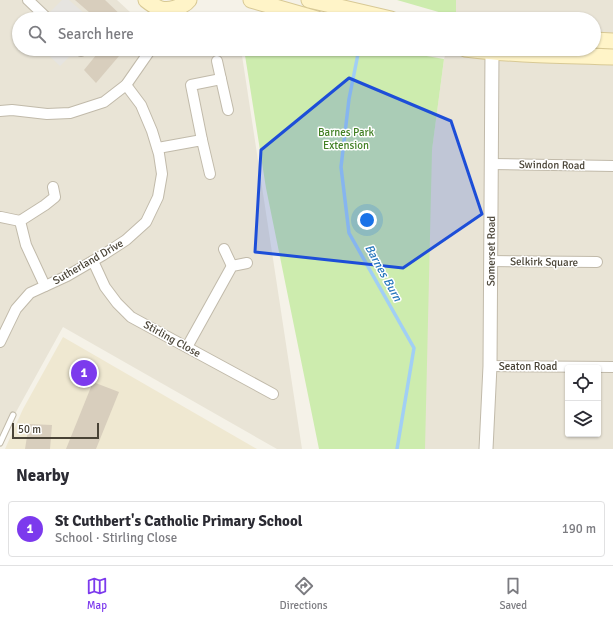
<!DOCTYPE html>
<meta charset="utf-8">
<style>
body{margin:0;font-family:Signika,sans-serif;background:#f7f7f7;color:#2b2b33}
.controls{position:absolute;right:12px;bottom:12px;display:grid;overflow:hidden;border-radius:4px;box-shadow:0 1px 3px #0004}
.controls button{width:36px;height:36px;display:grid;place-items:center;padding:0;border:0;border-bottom:1px solid #e1e1e2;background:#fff;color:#2b2b33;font:20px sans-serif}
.scale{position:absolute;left:12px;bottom:10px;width:87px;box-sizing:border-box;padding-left:4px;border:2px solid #494336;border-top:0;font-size:11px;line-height:14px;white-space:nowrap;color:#494336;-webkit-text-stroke:3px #fff;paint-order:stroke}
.you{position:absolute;left:367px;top:220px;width:14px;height:14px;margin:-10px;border:3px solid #fff;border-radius:50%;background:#1a73e8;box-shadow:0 0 0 6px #1a73e833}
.badge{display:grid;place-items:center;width:26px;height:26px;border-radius:50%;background:#7c3aed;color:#fff;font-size:13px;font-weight:700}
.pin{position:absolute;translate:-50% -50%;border:2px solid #fff;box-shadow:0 1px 4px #0006}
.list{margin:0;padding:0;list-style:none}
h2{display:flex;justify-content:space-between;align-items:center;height:52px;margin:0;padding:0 16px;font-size:17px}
h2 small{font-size:13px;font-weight:400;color:#7c7c81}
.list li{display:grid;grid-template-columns:26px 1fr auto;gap:12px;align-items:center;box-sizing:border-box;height:56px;margin:0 8px 8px;padding:0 8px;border:1px solid #e1e1e2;border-radius:4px}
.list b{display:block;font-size:15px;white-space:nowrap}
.list p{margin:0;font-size:13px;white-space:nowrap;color:#7c7c81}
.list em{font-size:13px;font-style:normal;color:#7c7c81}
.icon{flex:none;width:22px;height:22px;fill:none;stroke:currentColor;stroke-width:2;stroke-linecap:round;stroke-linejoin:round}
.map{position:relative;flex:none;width:613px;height:449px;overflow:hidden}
.search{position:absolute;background:#fff;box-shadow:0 1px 3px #0004;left:12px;right:12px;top:12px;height:44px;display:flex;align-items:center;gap:10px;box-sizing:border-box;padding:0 14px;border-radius:22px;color:#7c7c81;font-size:15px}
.sheet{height:116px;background:#fff}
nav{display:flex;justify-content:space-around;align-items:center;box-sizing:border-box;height:56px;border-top:1px solid #e1e1e2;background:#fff;font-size:11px;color:#7c7c81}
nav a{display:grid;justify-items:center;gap:2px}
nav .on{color:#7c3aed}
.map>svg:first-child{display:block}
.residential{fill:#e9e4d6;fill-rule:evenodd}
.education{fill:#efe8d1}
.green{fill:#cdecae}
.parking{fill:#e6e4e0}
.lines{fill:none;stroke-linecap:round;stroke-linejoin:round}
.stream{stroke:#a1cff5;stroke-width:3.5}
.building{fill:#d8cebd}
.service-casing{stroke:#c1baaa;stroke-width:7}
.minor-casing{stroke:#c1baaa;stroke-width:12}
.tertiary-casing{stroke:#c1baaa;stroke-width:15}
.secondary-casing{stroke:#d8c995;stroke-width:17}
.service{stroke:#fff;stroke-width:5}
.minor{stroke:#fff;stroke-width:10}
.tertiary{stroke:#fff;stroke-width:13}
.secondary{stroke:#fff4c8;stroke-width:15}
.marked{fill:#1d4ed8;fill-opacity:0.2;stroke:#1d4ed8;stroke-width:3;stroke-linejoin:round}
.labels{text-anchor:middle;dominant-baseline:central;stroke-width:3;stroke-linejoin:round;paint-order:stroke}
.park-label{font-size:11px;fill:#438025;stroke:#fff}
.street-label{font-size:11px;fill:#494336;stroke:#fff}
.water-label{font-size:12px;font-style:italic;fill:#2777bd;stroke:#fff}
</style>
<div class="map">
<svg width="613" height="449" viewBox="0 0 613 449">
<rect width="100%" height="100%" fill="#f5f2e8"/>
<!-- residential -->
<g class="residential">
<path d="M0,0h117l13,12 106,4v3h-217v30h222l61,400h-25l-214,-122 -63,114z"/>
<path d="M456,0h157v449h-221l52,-390 3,-10h147v-30h-138zM568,368h30v66h-30z"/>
</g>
<!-- education -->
<path class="education" d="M63,337l194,112h-252l18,-40z"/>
<!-- green -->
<g class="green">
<path d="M397,0h59v17z"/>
<path d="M244,49h142l58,10 -12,91 -7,299h-106l-53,-261z"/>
</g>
<!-- parking -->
<g class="parking">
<path d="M62,0h7l22,19h-48z"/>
<path d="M42,49h56l-5,6 -24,2 -9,9z"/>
</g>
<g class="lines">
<!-- stream -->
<path class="stream" d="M358,54l-9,45 -8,68 8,66 65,115 -17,101"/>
</g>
<!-- building -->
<g class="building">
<path d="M75,0h30l20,19h-28z"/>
<path d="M101,49h24l-29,34 -12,-13z"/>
<path d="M93,382l26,10 -23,57h-30z"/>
<path d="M29,424l23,1 -2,24h-25z"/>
</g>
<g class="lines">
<defs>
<path id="service" d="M0,443l13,-28"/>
<g id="minor">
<path d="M28,0l20,19"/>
<path d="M79,49l2,2"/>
<path d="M217,61l4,18"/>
<path d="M0,111l12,-1 35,4 23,-1 34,-11 22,-17 25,-36"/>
<path d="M202,140l-11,-55 30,-6 7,31"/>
<path d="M158,148l44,-8 8,34"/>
<path d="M491,164l122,2"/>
<path d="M1,217l19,4"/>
<path d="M224,249l8,17"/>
<path d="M93,261l12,26 12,16 14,14 142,77"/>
<path d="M491,261l106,1"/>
<path d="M45,286l-19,-41 -6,-24 25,-16 10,-8 -2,-10"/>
<path d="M0,342l16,-33 14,-16 37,-17 36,-21 23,-15 20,-18 12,-25 4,-23 -3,-20 -7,-23 -11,-26 -15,-20"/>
<path d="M187,347l45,-81 15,-3"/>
<path d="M490,366l123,1"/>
</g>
<g id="tertiary">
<path id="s1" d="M486,449l4,-83 2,-314"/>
</g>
<g id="secondary">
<path d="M146,0c10,8 17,12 29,8 6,-2 10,-3 14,-8"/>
<path d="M251,0l66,19"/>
<path d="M309,0l82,19"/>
<path d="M594,40l19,1"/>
<path d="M465,49c49,6 99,7 148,8"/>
</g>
</defs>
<!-- service casing -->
<use href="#service" class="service-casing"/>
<!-- minor casing -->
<use href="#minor" class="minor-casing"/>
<!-- tertiary casing -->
<use href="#tertiary" class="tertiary-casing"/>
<!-- secondary casing -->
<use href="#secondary" class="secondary-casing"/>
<!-- service -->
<use href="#service" class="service"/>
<!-- minor -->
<use href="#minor" class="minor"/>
<!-- tertiary -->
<use href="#tertiary" class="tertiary"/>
<!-- secondary -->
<use href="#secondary" class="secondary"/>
</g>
<!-- marked area -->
<path class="marked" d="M349,78l102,43 31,93 -79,54 -148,-16 6,-102z"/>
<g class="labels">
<!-- park labels -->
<g class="park-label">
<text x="346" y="132">Barnes Park<tspan x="346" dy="13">Extension</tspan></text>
</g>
<!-- street labels -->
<g class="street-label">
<text transform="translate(552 165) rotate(1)">Swindon Road</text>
<text stroke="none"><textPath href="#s1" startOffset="198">Somerset Road</textPath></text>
<text transform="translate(88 262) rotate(-30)">Sutherland Drive</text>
<text transform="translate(544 262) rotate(1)">Selkirk Square</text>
<text transform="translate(172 339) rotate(29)">Stirling Close</text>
<text x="528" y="366">Seaton Road</text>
</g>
<!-- water labels -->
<g class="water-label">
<text transform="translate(383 273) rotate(61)">Barnes Burn</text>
</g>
</g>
</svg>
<div class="controls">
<button><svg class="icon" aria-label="locate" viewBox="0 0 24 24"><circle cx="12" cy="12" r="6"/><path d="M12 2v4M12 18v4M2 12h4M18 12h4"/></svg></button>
<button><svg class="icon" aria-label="layers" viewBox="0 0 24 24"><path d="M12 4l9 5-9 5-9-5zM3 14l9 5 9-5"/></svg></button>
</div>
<div class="scale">50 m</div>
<div class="you"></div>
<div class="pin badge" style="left:84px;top:373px">1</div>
<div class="search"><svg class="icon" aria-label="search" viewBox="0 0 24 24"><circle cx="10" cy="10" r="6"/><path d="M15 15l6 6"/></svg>Search here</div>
</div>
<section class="sheet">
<h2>Nearby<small></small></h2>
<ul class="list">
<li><span class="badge">1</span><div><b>St Cuthbert's Catholic Primary School</b><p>School · Stirling Close</p></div><em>190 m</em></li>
</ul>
</section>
<nav>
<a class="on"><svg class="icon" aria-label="map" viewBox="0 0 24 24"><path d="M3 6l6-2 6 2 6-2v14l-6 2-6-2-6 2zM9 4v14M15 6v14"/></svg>Map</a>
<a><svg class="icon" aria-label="directions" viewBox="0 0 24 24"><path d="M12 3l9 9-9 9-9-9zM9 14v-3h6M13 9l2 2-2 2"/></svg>Directions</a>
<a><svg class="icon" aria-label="saved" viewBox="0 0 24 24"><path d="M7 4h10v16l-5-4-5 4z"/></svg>Saved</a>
</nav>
